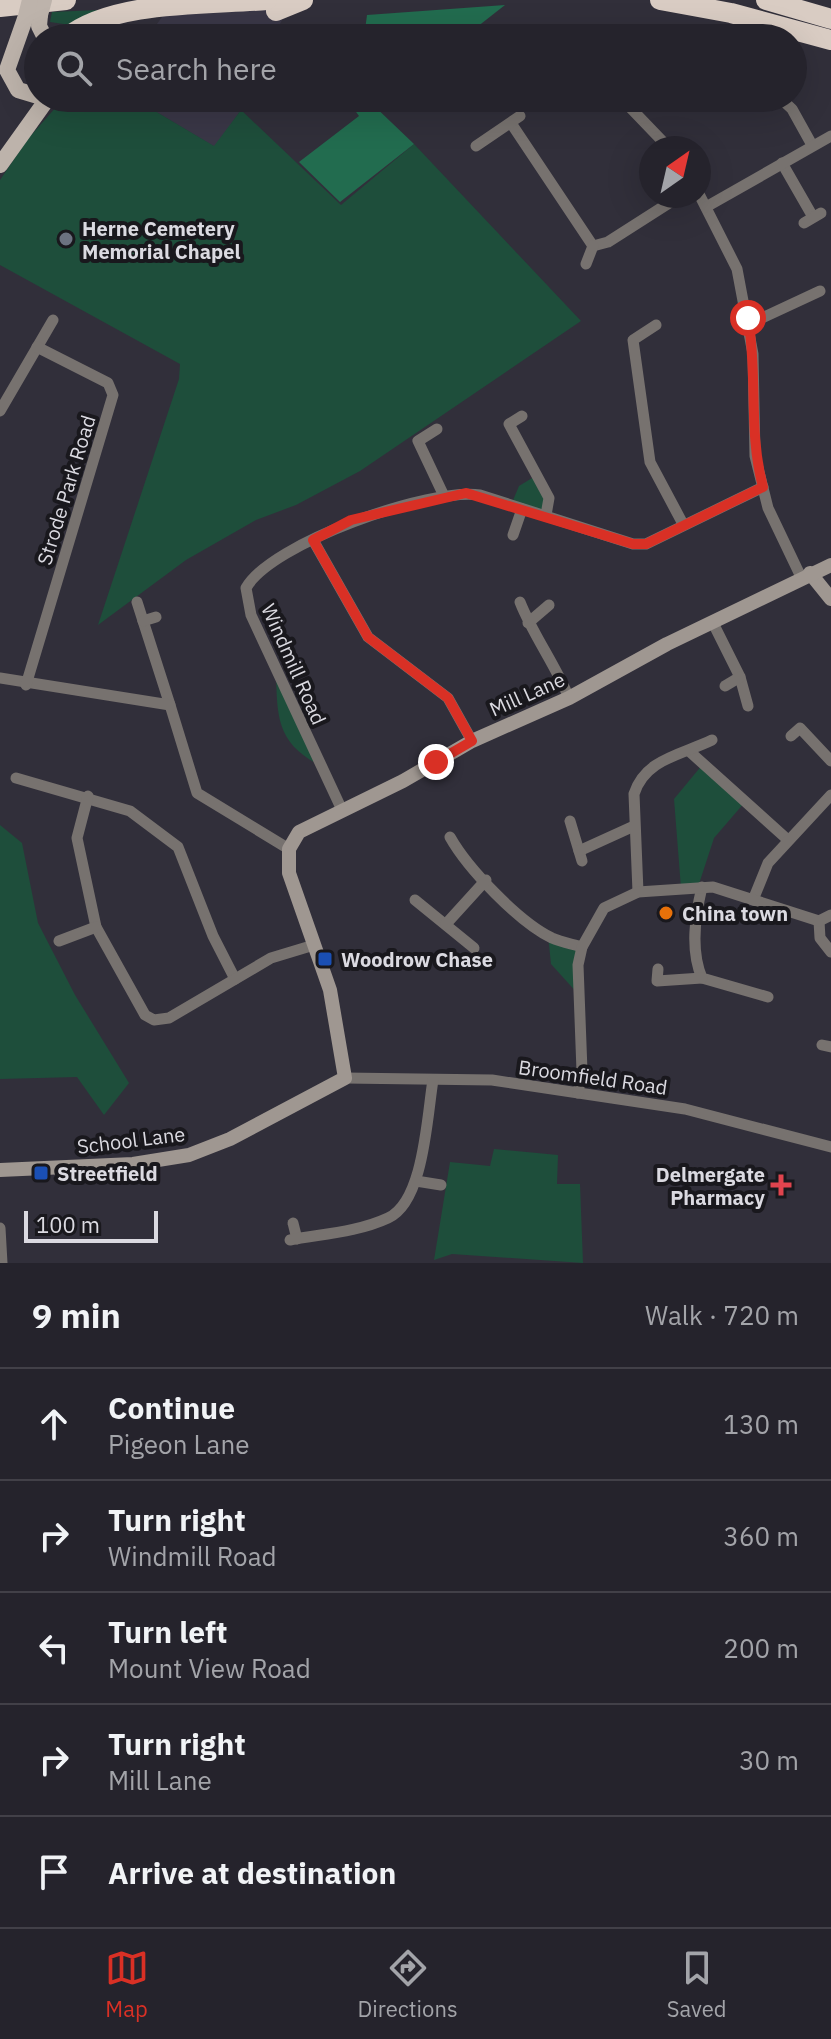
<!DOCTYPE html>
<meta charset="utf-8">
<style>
body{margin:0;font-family:"IBM Plex Sans",sans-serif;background:#312f38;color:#f1f3f6}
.compass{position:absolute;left:639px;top:136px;width:72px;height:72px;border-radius:50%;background:#25232c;box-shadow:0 8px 32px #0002;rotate:34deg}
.scale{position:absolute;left:24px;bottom:20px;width:134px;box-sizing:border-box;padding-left:8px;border:4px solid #dbdae1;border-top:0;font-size:22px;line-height:28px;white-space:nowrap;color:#dbdae1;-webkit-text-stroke:6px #19181d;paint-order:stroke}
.stop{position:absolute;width:24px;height:24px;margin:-18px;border:6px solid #d93025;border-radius:50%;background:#fff}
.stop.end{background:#d93025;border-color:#fff;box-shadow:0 2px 8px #0008}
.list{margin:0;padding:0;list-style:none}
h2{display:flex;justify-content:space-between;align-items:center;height:104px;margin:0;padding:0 32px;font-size:34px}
h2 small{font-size:26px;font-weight:400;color:#a3a4a9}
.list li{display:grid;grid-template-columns:52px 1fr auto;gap:24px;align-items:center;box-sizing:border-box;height:112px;padding:0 32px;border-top:2px solid #424048}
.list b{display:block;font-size:30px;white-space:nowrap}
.list p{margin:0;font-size:26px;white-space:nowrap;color:#a3a4a9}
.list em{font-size:26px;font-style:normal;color:#a3a4a9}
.icon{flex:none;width:44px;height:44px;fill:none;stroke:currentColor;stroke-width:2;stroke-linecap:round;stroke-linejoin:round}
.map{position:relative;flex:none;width:831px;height:1263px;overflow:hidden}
.search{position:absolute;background:#25232c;box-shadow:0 8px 32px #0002;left:24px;right:24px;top:24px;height:88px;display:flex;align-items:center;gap:20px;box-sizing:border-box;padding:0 28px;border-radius:44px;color:#a3a4a9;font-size:30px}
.sheet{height:664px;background:#25232c}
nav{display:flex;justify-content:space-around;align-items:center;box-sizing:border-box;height:112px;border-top:2px solid #424048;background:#25232c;font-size:22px;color:#a3a4a9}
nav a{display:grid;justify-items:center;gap:4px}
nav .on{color:#d93025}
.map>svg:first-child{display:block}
.built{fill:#3a3747}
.green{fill:#1e4e3b}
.forest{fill:#226c4f}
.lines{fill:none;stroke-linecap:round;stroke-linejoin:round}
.street{stroke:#77726f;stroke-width:11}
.secondary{stroke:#9f9791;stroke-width:14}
.primary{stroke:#bdb3ab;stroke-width:16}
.highway{stroke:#d9ccc3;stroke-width:20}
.primary-bridge{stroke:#bdb3ab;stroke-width:16}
.route{stroke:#d93025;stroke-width:10}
.worship-dot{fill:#6b7280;stroke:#19181d;stroke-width:3}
.food-dot{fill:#e8710a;stroke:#19181d;stroke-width:3}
.transit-dot{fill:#1a4fb4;stroke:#19181d;stroke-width:3}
.health-dot{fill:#e0444e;stroke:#19181d;stroke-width:3}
.labels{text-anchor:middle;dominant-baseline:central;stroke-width:8;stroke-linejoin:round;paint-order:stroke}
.poi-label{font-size:20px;font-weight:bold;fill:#dbdae1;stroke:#19181d;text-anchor:start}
.street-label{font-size:20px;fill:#dbdae1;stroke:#19181d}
</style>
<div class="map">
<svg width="831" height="1263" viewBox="0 0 831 1263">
<rect width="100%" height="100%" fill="#312f3a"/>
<!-- built -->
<g class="built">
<path d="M264,8l20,8 -11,22h-145l12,-13 11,7 14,-19z"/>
<path d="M133,98h99l-2,3 11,9 -26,37z"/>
</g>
<!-- green -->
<g class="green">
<path d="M99,10l-29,15 -20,-3 2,-10z"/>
<path d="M64,98h20l26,14 9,-14h14l81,48 27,-36 100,95 73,-61 167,177 -221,150 -64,34 -40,15 -70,40 -88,65 81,-246 1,-15 -180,-99v-85l27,-40z"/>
<path d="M537,475l12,23 -3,17 -35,-10 8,-19z"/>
<path d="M276,669l45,97c-45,-23 -44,-49 -45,-97z"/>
<path d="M703,764l42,38 -31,36 -16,49 -17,1 -7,-89z"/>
<path d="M0,825l22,18 16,80 37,72 54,88 -25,32 -27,-38 -77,2z"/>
<path d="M548,935l34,12 -3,48 -28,-31z"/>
<path d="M494,1149l64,6 -1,29h23l3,79 -131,-9 -18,6 16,-98 40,4z"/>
</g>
<!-- forest -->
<g class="forest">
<path d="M505,5l-42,33h-99l3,-23z"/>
<path d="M346,98h26l-3,3 45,43 -74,58 -41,-40 60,-46z"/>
</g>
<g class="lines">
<!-- street -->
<g class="street">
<path d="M554,37l1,1"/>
<path d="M621,98l48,50"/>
<path d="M780,98l12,11 20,36"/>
<path d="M511,123l82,123 15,-4 72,-46"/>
<path d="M476,146l44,-30"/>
<path d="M782,163l31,54"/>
<path d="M699,194l38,75 16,85 2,102 13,52 33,69"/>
<path d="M706,207l125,-71"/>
<path d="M804,223l17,-10"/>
<path d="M586,264l7,-18"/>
<path d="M749,324l71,-33"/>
<path d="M656,325l-23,15 17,122 33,62"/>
<path d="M0,411l53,-91"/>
<path d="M522,416l-13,8 40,74 -3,17"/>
<path d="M437,429l-19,12 26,55"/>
<path d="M513,535l9,-26"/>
<path d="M313,540l55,97 80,61 24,43"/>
<path d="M137,602l33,103"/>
<path d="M520,602c13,33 35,62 49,96"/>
<path d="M143,621l13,-4"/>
<path d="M528,623l21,-18"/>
<path d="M713,623l27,54 8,29"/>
<path d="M0,678l170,27 27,88 92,56"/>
<path d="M26,685l87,-290 -5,-12 -71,-36"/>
<path d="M725,686l15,-9"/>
<path d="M791,736l9,-8 31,33"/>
<path d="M689,751l99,89"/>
<path d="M16,778l114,33 48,36 35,89 22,43"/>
<path d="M88,796l-11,42 19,89 49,88 9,5 15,-2 102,-60 43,-13"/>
<path d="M342,810l-91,-195 -5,-27c25,-45 185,-101 234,-93l153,49h13l117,-57"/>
<path d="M570,821l12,40"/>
<path d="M450,837c18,32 69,85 102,101 9,4 20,6 30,9"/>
<path d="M579,851l55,-25"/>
<path d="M702,887c-7,29 -12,63 0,91l66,19"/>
<path d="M638,892l-4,-98c11,-35 47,-39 78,-54"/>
<path d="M415,900l59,48"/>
<path d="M753,900l15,-37 63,-68"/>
<path d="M819,921l1,17 11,14"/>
<path d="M446,924l40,-44"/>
<path d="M59,941l37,-14"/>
<path d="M658,969l-1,12 45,-3"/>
<path d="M822,1045l9,2"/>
<path d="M345,1078l147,2 193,29 146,38"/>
<path d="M578,1093l4,-22 -4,-106 4,-18 22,-39 34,-16 75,-5 106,34 12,-6"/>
<path d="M416,1181l25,4"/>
<path d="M293,1223l4,16"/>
<path d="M0,1228l2,35"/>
<path d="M290,1240c32,-6 68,-8 98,-22 36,-16 39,-102 45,-138"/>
</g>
<!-- secondary -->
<g class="secondary">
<path d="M810,573l21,26"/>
<path d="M0,1170l133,-6 56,-9 41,-16 115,-61 -15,-88 -41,-117v-24l10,-17 104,-51 69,-40 97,-43 98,-54 164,-79"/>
</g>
<!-- primary -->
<g class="primary">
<path d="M40,15l-1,11 6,12"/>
<path d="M26,16l-19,54 11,20 20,6"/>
<path d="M0,165l48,-67"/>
</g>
<!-- highway -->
<g class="highway">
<path d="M660,0l71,13 100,27"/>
<path d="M766,0l65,19"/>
<path d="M0,7l66,-7"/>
<path d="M276,11l27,-11"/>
<path d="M66,38c46,-38 143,-33 201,-38"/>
</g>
<!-- primary-bridge -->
<g class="primary-bridge">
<path d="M40,15l4,-15"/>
<path d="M26,16l4,-16"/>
</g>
</g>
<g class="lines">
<!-- route -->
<path class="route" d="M436,762l36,-21 -24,-43 -80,-61 -55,-97 38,-20 115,-27 167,51h13l117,-57c-15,-56 -5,-112 -15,-169"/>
</g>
<!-- markers -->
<circle class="worship-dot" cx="66" cy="239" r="8"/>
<circle class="food-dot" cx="666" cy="913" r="8"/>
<g class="transit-dot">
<rect x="317" y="951" width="16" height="16" rx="4"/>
<rect x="33" y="1165" width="16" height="16" rx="4"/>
</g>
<path class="health-dot" d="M777 1173h8v8h8v8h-8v8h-8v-8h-8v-8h8z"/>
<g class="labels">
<!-- poi labels -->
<g class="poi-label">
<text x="82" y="228">Herne Cemetery<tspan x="82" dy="23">Memorial Chapel</tspan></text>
<text x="682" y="913">China town</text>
<text x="341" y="959">Woodrow Chase</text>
<text x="57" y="1173">Streetfield</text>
<text x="765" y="1174" text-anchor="end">Delmergate<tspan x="765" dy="23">Pharmacy</tspan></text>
</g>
<!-- street labels -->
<g class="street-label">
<text transform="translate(66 490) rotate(-73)">Strode Park Road</text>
<text transform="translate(294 664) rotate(66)">Windmill Road</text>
<text transform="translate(527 694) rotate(-24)">Mill Lane</text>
<text transform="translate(593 1077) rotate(8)">Broomfield Road</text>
<text transform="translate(131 1140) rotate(-7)">School Lane</text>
</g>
</g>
</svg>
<svg class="compass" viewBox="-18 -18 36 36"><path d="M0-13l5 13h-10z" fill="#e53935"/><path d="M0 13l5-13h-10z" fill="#a3a4a9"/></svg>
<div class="scale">100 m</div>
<div class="stop" style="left:748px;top:318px"></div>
<div class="stop end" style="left:436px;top:762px"></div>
<div class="search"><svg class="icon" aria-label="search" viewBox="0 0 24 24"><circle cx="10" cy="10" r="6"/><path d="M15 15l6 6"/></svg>Search here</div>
</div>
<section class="sheet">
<h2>9 min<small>Walk · 720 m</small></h2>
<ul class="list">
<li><svg class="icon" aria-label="ahead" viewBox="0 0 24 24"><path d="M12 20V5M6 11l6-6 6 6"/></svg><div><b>Continue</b><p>Pigeon Lane</p></div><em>130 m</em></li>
<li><svg class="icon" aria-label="right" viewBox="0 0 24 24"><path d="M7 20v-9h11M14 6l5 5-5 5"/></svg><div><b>Turn right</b><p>Windmill Road</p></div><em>360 m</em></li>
<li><svg class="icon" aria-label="left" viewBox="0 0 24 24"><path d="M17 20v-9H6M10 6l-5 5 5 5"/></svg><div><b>Turn left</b><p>Mount View Road</p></div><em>200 m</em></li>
<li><svg class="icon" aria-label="right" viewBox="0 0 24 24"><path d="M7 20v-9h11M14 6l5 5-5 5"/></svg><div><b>Turn right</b><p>Mill Lane</p></div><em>30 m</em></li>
<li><svg class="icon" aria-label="arrive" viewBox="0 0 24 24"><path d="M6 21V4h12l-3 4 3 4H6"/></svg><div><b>Arrive at destination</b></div></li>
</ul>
</section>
<nav>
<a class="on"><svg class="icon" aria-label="map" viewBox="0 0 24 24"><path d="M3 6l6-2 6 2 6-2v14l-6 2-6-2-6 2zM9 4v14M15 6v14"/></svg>Map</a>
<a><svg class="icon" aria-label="directions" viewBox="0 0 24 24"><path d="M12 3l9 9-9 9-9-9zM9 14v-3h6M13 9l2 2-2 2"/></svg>Directions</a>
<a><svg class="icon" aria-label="saved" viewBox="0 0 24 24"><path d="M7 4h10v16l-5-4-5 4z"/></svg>Saved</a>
</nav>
